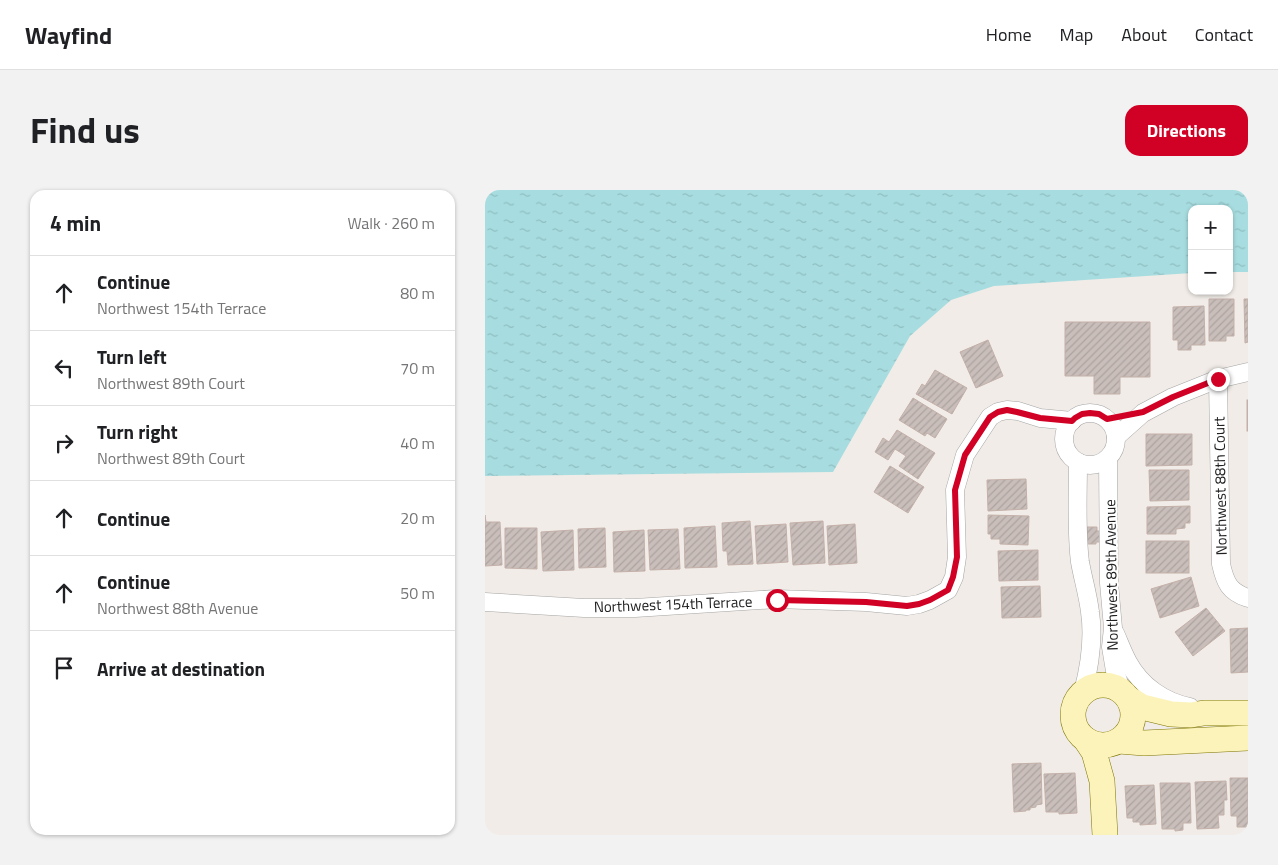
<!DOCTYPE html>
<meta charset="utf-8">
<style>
body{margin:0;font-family:"Titillium Web",sans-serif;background:#f2f2f2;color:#202124}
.controls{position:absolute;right:15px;top:15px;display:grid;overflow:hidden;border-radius:10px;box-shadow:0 1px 4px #0004}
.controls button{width:45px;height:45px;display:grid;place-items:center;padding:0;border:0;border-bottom:1px solid #e0e0e0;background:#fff;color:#202124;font:25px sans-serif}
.stop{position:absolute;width:15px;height:15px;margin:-11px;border:4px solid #d10025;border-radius:50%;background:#fff}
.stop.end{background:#d10025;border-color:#fff;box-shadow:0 1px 5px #0008}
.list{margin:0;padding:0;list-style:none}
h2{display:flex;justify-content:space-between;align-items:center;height:65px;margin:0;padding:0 20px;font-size:21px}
h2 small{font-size:16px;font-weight:400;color:#757577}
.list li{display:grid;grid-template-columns:32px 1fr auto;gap:15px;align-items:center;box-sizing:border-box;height:75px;padding:0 20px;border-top:1px solid #e0e0e0}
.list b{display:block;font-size:19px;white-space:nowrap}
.list p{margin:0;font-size:16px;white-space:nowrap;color:#757577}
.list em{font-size:16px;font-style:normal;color:#757577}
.icon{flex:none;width:28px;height:28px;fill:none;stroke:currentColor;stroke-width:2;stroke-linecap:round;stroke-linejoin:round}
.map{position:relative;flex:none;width:763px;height:645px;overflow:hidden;border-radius:15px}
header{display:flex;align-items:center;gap:30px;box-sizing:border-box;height:70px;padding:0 25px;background:#fff;border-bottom:1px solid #e0e0e0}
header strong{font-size:24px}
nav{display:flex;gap:28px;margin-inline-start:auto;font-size:18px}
.intro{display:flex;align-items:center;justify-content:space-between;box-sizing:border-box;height:120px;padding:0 30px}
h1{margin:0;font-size:35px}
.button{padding:12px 22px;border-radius:15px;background:#d10025;color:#fff;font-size:18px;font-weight:700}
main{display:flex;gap:30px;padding:0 30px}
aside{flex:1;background:#fff;border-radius:15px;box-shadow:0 1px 4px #0004}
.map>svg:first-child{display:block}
.water{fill:url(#water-ripples)}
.building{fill:url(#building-hatch);stroke:#c4b0a9}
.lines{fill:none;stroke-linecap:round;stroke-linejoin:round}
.street-casing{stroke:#a5a5a5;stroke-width:19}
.secondary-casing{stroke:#7e7502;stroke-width:26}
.street{stroke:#fff;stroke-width:18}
.secondary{stroke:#fcf3bb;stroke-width:25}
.route{stroke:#d10025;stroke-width:6}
.labels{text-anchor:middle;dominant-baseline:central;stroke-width:4;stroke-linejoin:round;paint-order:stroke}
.street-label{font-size:15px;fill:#212121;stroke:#fff}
</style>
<header>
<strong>Wayfind</strong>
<nav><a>Home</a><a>Map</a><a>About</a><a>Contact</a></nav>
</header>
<div class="intro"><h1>Find us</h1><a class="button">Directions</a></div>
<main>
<aside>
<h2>4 min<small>Walk · 260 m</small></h2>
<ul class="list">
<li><svg class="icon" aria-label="ahead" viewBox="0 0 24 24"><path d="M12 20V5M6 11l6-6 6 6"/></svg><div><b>Continue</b><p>Northwest 154th Terrace</p></div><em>80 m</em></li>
<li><svg class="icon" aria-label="left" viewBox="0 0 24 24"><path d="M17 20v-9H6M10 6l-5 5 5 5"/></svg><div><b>Turn left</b><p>Northwest 89th Court</p></div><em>70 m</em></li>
<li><svg class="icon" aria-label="right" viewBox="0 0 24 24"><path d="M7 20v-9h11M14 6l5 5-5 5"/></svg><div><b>Turn right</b><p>Northwest 89th Court</p></div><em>40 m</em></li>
<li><svg class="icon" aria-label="ahead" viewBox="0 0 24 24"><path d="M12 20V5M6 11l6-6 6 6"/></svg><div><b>Continue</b></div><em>20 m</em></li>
<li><svg class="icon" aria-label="ahead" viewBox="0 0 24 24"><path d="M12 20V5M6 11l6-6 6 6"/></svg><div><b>Continue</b><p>Northwest 88th Avenue</p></div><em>50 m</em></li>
<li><svg class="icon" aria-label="arrive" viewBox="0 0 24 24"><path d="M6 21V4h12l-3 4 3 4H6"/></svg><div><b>Arrive at destination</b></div></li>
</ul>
</aside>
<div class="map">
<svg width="763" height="645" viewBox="0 0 763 645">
<defs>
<pattern id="water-ripples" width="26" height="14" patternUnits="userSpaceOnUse" patternTransform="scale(1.25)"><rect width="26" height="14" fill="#a7dde0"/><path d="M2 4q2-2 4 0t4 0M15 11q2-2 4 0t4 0" fill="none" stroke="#8fbdc0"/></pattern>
<pattern id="building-hatch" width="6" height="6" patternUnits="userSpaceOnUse" patternTransform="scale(1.25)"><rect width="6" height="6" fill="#c9beba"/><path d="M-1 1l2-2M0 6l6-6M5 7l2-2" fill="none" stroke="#aca3a0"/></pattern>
</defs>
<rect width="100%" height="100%" fill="#f1ece7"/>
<!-- water -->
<path class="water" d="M0,0h763v82h-19v-63h-37v64l-198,13 -43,14 -41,36 -77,136 -348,4z"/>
<!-- building -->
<g class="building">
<path d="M724,109h25v37h-8v5h-17z"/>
<path d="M759,109h4v43l-3,1z"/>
<path d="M719,116l1,39h-14v5h-13v-10h-5v-33z"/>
<path d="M580,132h85v55h-30v17h-26v-18h-29z"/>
<path d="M503,150l15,36 -27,12 -16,-36z"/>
<path d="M450,180l32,18 -15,26 -36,-20 6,-10 3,2z"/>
<path d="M428,208l34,21 -12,19 -8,-5 -2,3 -26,-16z"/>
<rect x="762" y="210" width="1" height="31"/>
<path d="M412,240l38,23 -17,26 -19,-13 7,-10 -11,-7 -7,11 -13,-8 8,-14 6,4z"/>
<path d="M661,244h46v31l-46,1z"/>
<path d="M405,276l34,21 -16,26 -34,-21z"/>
<path d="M664,280h40v30l-39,1z"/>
<path d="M541,289l1,30 -39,2 -1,-31z"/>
<path d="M705,316v17h-5v5l-9,1v5h-29v-27z"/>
<path d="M0,325l1,7h14l2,43 -17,1z"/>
<path d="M503,325l41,1 -1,29 -28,-1v-5h-9v-5h-3z"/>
<path d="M265,331l3,43 -25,1 -1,-14h-4l-1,-28z"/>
<path d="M338,331l2,42 -32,2 -3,-42z"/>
<path d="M301,334l2,38 -31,2 -2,-38z"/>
<path d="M370,334l2,39 -28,2 -2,-39z"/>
<path d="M230,336l2,41 -32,1 -1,-40z"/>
<path d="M602,337h10v4h10v11h-11v2h-9z"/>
<path d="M20,338h32v41l-32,-1z"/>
<path d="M120,338l1,39 -27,1 -1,-39z"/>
<path d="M193,339l2,40 -30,1 -2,-40z"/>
<path d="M88,340l1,40 -31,1 -2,-39z"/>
<path d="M159,340l1,41 -31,1 -1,-40z"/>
<rect x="661" y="351" width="43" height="32"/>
<path d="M553,360v30l-39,1 -1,-30z"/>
<path d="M706,387l8,29 -39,12 -9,-29z"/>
<path d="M555,396l1,31 -39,1 -1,-31z"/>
<path d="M721,418l19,23 -32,25 -18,-24z"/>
<path d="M763,438v44l-17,1 -1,-44z"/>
<path d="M556,573l1,41 -6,1v2l-6,1v2h-4v1l-12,1 -2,-48z"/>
<path d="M590,583l2,40 -18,1v-2h-13l-2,-38z"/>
<path d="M745,588h18v49h-11v-11h-6z"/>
<path d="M741,591l1,19h-3v15h-6l1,13 -22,1 -2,-47z"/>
<path d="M675,593h30l1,40h-8v7l-8,1v-2h-13z"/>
<path d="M669,595l2,39 -16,1v-3h-7v-4h-6l-2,-32z"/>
</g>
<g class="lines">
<defs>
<g id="street">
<path d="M733,189l3,185c4,18 8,28 27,34"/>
<circle cx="605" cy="249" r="26"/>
<path d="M631,247l27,-24 30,-16 45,-18 30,-7"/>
<path d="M623,269l1,124 4,45 -2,19 4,24 6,19"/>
<path d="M593,272c0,32 -2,69 2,100 3,17 8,33 10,50 4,27 0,53 -7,80"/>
<path d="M0,412l99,6h51l141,-9 90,3 41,4 12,-2 11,-4 18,-10 6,-13 3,-20 -2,-67 10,-35 25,-38 8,-5 9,-2 11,1 22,7 32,3"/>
<path d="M630,443c4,9 8,20 13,29 13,24 36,40 62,45"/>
</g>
<g id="secondary">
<circle cx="618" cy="525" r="30"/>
<path d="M644,509l13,8 29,7 20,1 13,-2h44"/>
<path d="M601,550l8,12 8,29 3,54"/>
<path d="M634,551l25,2 104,-5"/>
</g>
</defs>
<!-- street casing -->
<use href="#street" class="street-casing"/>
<!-- secondary casing -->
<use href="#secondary" class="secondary-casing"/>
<!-- street -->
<use href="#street" class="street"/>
<!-- secondary -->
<use href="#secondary" class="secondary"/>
</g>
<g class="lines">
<!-- route -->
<path class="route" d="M292,410l89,2 41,4 12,-2 11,-4 18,-10 5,-13 4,-20 -2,-67 10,-35 25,-38 8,-5 9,-2 10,2 23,6 32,3 3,-3 7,-4 8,-1 9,1 8,5 36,-7 30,-15 45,-18"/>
</g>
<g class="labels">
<!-- street labels -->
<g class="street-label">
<text transform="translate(735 296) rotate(-91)">Northwest 88th Court</text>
<text transform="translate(626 385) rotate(-91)">Northwest 89th Avenue</text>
<text transform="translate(188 414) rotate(-2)">Northwest 154th Terrace</text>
</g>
</g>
</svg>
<div class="controls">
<button>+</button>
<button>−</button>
</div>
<div class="stop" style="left:292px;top:410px"></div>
<div class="stop end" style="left:733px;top:189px"></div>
</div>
</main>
